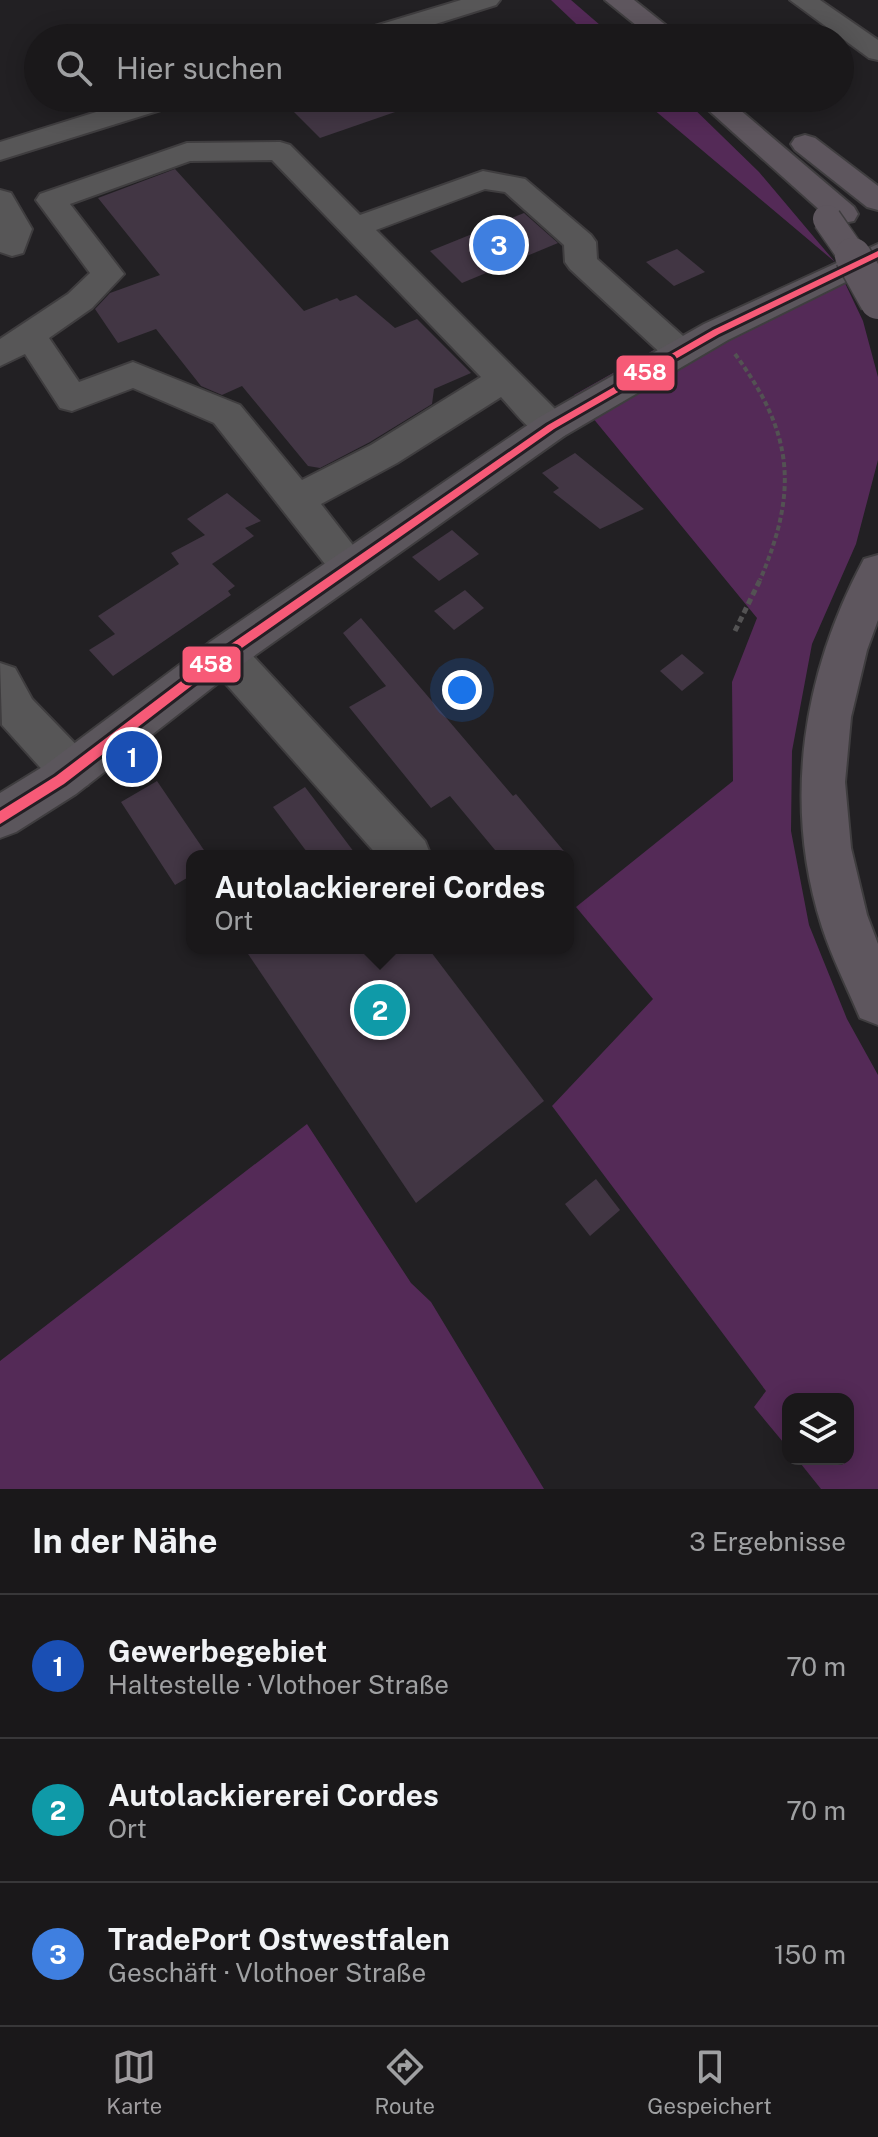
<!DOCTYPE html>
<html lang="de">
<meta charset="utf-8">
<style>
body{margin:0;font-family:"Public Sans",sans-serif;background:#232123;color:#f1f3f6}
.controls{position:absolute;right:24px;bottom:24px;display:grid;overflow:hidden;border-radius:16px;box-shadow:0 4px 20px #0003}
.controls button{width:72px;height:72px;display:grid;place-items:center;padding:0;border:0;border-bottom:2px solid #383739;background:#1a181a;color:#f1f3f6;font:40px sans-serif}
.you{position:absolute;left:462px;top:690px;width:28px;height:28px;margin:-20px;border:6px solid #fff;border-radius:50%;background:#1a73e8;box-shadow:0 0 0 12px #1a73e833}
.badge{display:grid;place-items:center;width:52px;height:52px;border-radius:50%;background:#9f9c9f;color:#fff;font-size:26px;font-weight:700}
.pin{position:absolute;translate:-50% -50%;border:4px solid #fff;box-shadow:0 2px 8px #0006}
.popup{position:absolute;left:186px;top:850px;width:388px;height:104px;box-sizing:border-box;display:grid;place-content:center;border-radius:16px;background:#1a181a;filter:drop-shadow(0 2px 6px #0005);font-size:26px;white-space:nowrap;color:#9fa0a2}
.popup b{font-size:30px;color:#f1f3f6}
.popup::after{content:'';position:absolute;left:50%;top:100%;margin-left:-16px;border:16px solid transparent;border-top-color:#1a181a}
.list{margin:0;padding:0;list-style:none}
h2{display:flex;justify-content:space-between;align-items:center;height:104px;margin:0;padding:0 32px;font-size:34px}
h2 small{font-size:26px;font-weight:400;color:#9fa0a2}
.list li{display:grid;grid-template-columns:52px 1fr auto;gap:24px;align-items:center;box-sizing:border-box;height:144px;padding:0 32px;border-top:2px solid #383739}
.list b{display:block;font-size:30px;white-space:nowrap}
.list p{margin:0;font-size:26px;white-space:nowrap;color:#9fa0a2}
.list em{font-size:26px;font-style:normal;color:#9fa0a2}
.icon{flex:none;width:44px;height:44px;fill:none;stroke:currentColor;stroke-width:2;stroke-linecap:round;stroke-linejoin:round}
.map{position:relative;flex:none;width:878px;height:1489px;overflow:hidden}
.search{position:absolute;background:#1a181a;box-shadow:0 4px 20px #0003;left:24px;right:24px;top:24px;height:88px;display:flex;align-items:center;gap:20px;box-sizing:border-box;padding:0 28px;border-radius:44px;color:#9fa0a2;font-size:30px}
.sheet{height:536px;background:#1a181a}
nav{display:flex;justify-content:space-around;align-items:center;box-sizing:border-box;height:112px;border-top:2px solid #383739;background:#1a181a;font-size:22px;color:#9fa0a2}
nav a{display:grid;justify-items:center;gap:4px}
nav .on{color:#9f9c9f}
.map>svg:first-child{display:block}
.green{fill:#542a57}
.building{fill:#423644}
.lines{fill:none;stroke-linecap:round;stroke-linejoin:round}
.minor-casing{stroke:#3f3d3f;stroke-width:4}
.major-casing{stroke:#3f3d3f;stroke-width:4}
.highway-casing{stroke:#3f3d3f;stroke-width:4}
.path-far1{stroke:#535253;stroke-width:4;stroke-dasharray:5 3;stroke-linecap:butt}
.path{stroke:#535253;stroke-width:5;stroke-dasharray:6 4;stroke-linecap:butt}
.minor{fill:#575657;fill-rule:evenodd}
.major{fill:#5b565c;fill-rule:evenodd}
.highway{fill:#5e565e;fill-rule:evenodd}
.highway-bridge-far1-casing{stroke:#3f3d3f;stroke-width:31;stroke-linecap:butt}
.highway-bridge-casing{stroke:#3f3d3f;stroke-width:39;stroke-linecap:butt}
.highway-bridge-far1{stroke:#5e565e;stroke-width:28}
.highway-bridge{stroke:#5e565e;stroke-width:36}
.bus-1-casing{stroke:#231f24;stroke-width:6}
.bus-1{fill:#f75a77;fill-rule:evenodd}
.line-badge{stroke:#231f24;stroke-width:3}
.badge-label{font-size:22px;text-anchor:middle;font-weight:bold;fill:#fff}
</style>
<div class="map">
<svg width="878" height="1489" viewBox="0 0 878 1489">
<rect width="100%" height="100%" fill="#222023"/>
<!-- green -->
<g class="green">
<path d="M551,0h20l44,38h-24z"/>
<path d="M640,98h43l76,74 76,90 28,59 15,56v83l-22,84 -44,100 -20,107 -1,80 18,94 38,94 31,56v414h-57l-24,-30h51v-60h-60v49l-34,-41 12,-16 -214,-285 101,-107 -77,-92 157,-126 -1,-99 25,-64 -183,-223 103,-58 158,-75z"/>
<path d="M307,1124l104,159 20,19 113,187h-544v-128z"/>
</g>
<!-- building -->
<g class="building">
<path d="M317,98h106l1,4 -104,36 -31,-31z"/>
<path d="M175,169l129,142 33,-13 3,3 16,-6 39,33 22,-9 54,54 -37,16 -2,15 -62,38 -50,26 -12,-2 -66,-80 -20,9 -21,-9 -45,-57 -38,14 -23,-34 15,-16 50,-18 -62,-77z"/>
<path d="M524,213l34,30 -96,40 -32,-32z"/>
<path d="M677,249l28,23 -31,14 -28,-24z"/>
<path d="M575,453l69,56 -44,20 -47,-37 6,-4 -17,-15z"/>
<path d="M227,493l34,28 -16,7 9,8 -42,28 23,22 -7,5 3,4 -118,81 -24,-26 26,-16 -17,-18 81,-52 -8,-11 34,-18 -18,-16z"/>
<path d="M452,530l27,24 -40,27 -27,-24z"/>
<path d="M465,590l19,18 -30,22 -20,-19z"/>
<path d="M361,618l152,178 3,-2 52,62h-68l-50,-60 -19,12 -82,-101 37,-21 -43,-53z"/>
<path d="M682,654l22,19 -22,18 -22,-20z"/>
<path d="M157,781l51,75h-16v19l-17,10 -54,-83z"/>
<path d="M305,787l52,69h-47l-37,-49z"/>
<path d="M244,948h184l116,153 -128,102z"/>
<path d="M596,1179l24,31 -30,26 -25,-32z"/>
</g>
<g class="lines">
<defs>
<g id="minor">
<path d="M461,0h39l-4,5 -105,33h-40l4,-6z"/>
<path d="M790,0h30l58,40v20l-9,-2z"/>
<path d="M141,98h43l-4,6 -180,56v-18z"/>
<path d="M280,142l10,3 70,70 123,-44 42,8 66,56 5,7 1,17 95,85 5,8 -5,8 -12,3 -12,-3 -98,-91 -5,-7 -1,-17 -59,-53 -20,-3 -109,41 188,188 5,9 -5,9c-29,8 -45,-20 -63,-39l-104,66 -76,41 49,63 -6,11 -14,4 -14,-4 -122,-155 -81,-35 -61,23 -12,-3 -35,-54 -25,12v-27l68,-45 22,-21 -54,-73 4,-6 147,-51zM272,160l209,217 -110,68 -69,35 -62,-75 -107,-43 -54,20 -30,-44 43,-30 32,-34 -54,-70 120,-43z"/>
<path d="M0,190l11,3 21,36 -9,24 -11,3 -12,-4z"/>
<path d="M225,637l15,5 185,199 6,15h-53l-168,-190 -6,-12 6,-12z"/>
<path d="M0,663l15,5 17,31 56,58 6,14 -6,14 -16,5 -16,-5 -54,-60z"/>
</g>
<path id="major" d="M878,244v22l-150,74 -164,96 -324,230 -164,128 -60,38 -16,6v-45l44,-27 166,-124 328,-224 166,-94z"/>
<g id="highway">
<path d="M605,0h29l48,38h-30z"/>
<path d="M695,98h31l128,109 4,7 -4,7 -11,2 -11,-2z"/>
<path d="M805,135l10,3 63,48v24l-11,-3 -72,-57 -4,-6 4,-6z"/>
<path d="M878,555v65l-11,30 -16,67 -6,65 6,66 16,67 11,29v81l-18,-7c-13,-31 -28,-60 -38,-91 -40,-124 -19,-254 42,-368z"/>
</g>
</defs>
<!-- minor casing -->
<use href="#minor" class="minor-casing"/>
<!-- major casing -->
<use href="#major" class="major-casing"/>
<!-- highway casing -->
<use href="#highway" class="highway-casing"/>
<!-- path-far1 -->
<path class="path-far1" d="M735,354c58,79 64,135 25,226"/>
<!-- path -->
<path class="path" d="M735,631l26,-53"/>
<!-- minor -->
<use href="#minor" class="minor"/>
<!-- major -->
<use href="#major" class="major"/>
<!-- highway -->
<use href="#highway" class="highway"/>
<defs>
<path id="highway-bridge-far1" d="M827,219l27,39"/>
<path id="highway-bridge" d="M853,256l25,45"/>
</defs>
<!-- highway-bridge-far1 casing -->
<use href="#highway-bridge-far1" class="highway-bridge-far1-casing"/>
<!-- highway-bridge casing -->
<use href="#highway-bridge" class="highway-bridge-casing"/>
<!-- highway-bridge-far1 -->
<use href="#highway-bridge-far1" class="highway-bridge-far1"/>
<!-- highway-bridge -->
<use href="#highway-bridge" class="highway-bridge"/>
<defs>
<path id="bus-1" d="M878,251v6l-159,77 -165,95 -325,228 -165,127 -64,40v-13l56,-35 165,-125 327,-226 165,-95z"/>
</defs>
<!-- bus-1 casing -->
<use href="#bus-1" class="bus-1-casing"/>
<!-- bus-1 -->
<use href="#bus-1" class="bus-1"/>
</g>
<g class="line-badge">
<rect x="615" y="354" width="61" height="38" rx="8" fill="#f75a77"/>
<rect x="181" y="645" width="61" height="39" rx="8" fill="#f75a77"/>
</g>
<g class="badge-label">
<text x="645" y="380">458</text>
<text x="211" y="672">458</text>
</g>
</svg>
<div class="controls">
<button><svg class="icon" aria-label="layers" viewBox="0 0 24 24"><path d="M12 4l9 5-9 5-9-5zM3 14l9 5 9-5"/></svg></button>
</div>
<div class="you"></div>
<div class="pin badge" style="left:132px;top:757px;background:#1a4fb4">1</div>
<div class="pin badge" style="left:380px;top:1010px;background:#0f9aa8">2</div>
<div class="popup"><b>Autolackiererei Cordes</b>Ort</div>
<div class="pin badge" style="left:499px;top:245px;background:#3f7fe0">3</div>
<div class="search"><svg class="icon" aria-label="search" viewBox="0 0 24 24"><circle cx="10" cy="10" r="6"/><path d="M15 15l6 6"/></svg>Hier suchen</div>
</div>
<section class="sheet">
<h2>In der Nähe<small>3 Ergebnisse</small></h2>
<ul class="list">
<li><span class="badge" style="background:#1a4fb4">1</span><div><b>Gewerbegebiet</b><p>Haltestelle · Vlothoer Straße</p></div><em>70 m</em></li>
<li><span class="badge" style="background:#0f9aa8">2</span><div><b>Autolackiererei Cordes</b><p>Ort</p></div><em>70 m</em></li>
<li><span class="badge" style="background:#3f7fe0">3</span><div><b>TradePort Ostwestfalen</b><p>Geschäft · Vlothoer Straße</p></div><em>150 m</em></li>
</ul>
</section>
<nav>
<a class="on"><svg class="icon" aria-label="map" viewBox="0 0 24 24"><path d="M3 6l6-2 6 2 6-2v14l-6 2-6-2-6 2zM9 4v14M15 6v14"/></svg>Karte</a>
<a><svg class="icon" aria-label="directions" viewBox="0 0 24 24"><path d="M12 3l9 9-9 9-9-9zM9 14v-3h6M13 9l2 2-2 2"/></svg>Route</a>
<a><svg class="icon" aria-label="saved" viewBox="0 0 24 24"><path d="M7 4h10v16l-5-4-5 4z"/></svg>Gespeichert</a>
</nav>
